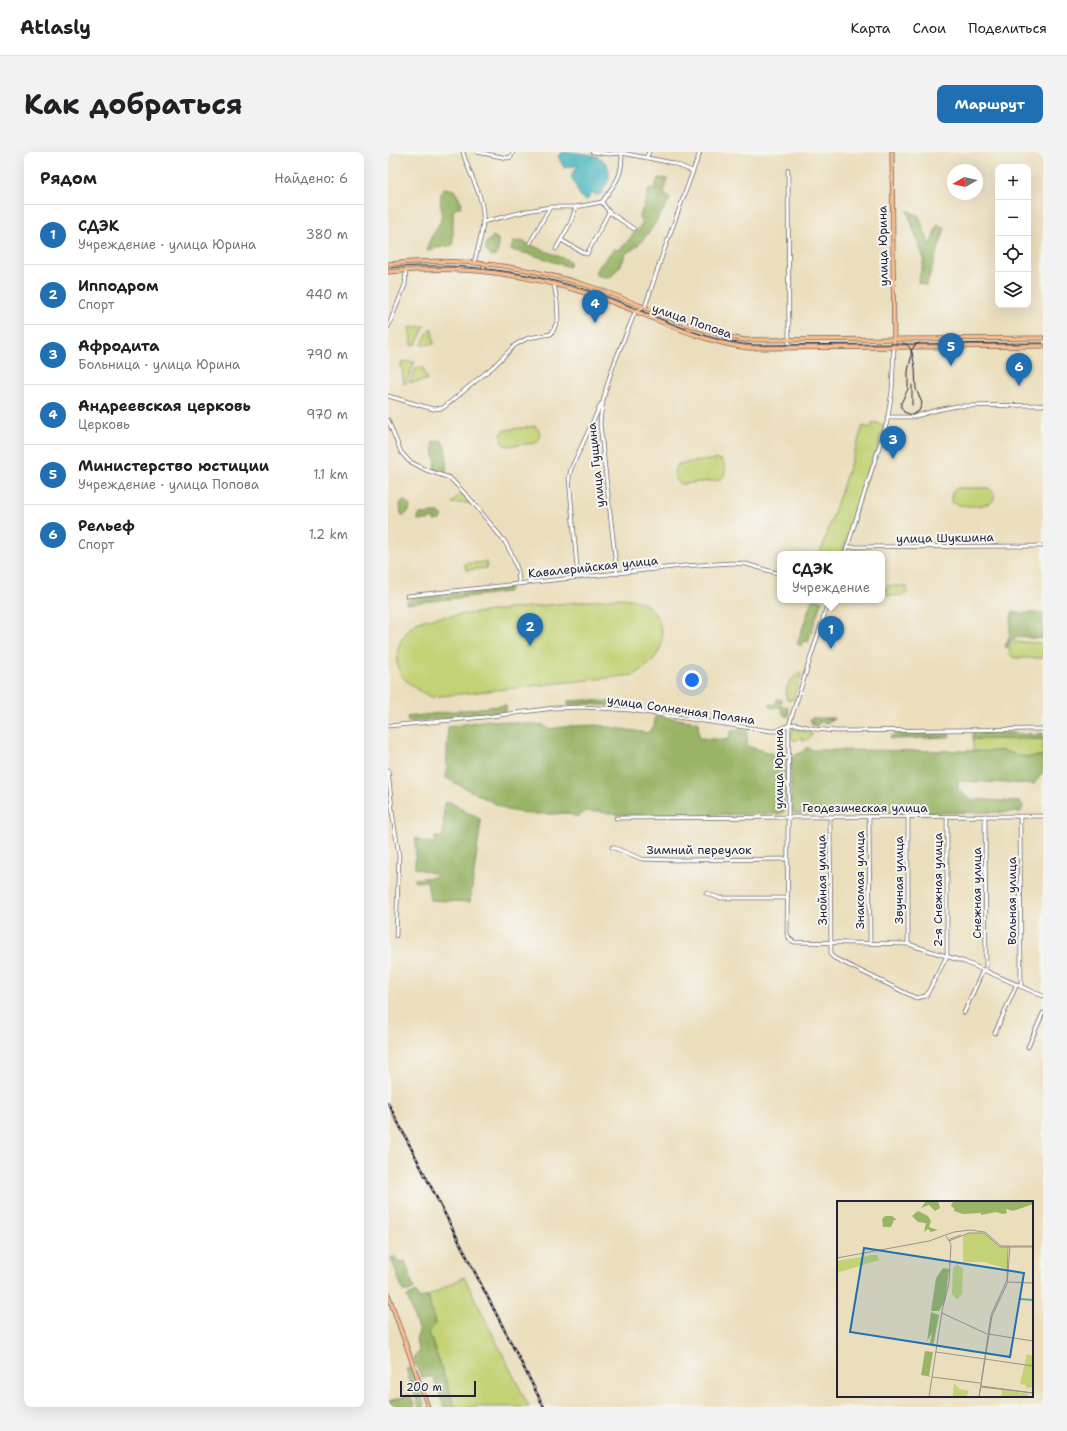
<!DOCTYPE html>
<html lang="ru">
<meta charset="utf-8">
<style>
body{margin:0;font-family:"Shantell Sans",sans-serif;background:#f2f2f2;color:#202124}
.controls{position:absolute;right:12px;top:12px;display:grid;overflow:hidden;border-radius:8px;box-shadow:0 4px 16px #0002}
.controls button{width:36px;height:36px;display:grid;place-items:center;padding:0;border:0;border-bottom:1px solid #e0e0e0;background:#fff;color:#202124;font:20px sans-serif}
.compass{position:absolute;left:559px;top:12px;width:36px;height:36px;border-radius:50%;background:#fff;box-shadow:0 4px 16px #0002;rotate:261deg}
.scale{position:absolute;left:12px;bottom:10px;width:76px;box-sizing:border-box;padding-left:4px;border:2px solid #22223b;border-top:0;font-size:11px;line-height:14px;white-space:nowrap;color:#22223b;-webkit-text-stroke:3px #f6f6f2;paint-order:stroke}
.you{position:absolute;left:304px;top:528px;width:14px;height:14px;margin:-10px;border:3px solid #fff;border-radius:50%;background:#1a73e8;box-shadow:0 0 0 6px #1a73e833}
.badge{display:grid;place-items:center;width:26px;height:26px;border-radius:50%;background:#1f6fb2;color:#fff;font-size:13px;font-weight:700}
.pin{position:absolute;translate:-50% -33px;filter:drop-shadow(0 1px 2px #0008)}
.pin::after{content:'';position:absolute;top:21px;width:14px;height:12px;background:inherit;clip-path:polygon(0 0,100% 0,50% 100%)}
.popup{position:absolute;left:389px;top:399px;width:108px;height:52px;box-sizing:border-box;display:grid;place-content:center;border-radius:8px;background:#fff;filter:drop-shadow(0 1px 3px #0005);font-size:13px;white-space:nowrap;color:#757577}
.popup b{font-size:15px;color:#202124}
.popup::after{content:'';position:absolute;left:50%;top:100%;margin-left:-8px;border:8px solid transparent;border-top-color:#fff}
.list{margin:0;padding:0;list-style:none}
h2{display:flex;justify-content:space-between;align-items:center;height:52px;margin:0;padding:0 16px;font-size:17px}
h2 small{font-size:13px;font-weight:400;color:#757577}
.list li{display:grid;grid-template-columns:26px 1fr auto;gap:12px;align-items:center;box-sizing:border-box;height:60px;padding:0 16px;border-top:1px solid #e0e0e0}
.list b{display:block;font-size:15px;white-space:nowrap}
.list p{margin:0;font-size:13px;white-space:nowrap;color:#757577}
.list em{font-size:13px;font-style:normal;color:#757577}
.icon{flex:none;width:22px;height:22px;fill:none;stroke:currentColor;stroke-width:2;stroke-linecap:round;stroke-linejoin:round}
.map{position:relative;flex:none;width:655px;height:1255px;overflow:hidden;border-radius:8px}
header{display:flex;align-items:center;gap:24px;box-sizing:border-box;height:56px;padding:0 20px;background:#fff;border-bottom:1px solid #e0e0e0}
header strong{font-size:19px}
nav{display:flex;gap:22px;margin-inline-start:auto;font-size:14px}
.intro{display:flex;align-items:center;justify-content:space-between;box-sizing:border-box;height:96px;padding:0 24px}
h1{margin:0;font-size:28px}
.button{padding:10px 18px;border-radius:8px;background:#1f6fb2;color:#fff;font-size:14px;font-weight:700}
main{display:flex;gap:24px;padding:0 24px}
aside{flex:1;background:#fff;border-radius:8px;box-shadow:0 4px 16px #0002}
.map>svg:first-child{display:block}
.green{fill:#c2d275;stroke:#727a58}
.forest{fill:#99b466;stroke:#5e6b50}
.water{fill:#42b2bb;stroke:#326a7b}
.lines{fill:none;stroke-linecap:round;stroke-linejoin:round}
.minor-casing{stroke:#686468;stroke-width:4.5}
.major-casing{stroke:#686468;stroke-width:5}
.minor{stroke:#fff;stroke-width:3}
.major{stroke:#fabc8b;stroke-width:3.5}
.tram{stroke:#22223b;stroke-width:1}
.rail-casing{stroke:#22223b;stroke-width:2.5}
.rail{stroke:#f6f6f2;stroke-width:1;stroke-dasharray:3;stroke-linecap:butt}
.labels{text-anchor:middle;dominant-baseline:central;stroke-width:4;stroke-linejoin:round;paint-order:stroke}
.street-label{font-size:12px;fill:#22223b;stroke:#f6f6f2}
.inset-river{fill:none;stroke:#42b2bb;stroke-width:2}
.inset-road{fill:none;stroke:#9b9388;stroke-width:1}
.view{fill:#1f6fb2;fill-opacity:0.15;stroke:#1f6fb2;stroke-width:2}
.inset-edge{fill:none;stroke:#22223b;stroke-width:2}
</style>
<header>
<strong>Atlasly</strong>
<nav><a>Карта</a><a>Слои</a><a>Поделиться</a></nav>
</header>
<div class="intro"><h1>Как добраться</h1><a class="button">Маршрут</a></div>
<main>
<aside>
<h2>Рядом<small>Найдено: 6</small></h2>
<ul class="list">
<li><span class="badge">1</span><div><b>СДЭК</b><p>Учреждение · улица Юрина</p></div><em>380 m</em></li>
<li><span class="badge">2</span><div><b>Ипподром</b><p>Спорт</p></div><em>440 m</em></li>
<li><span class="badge">3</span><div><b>Афродита</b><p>Больница · улица Юрина</p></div><em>790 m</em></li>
<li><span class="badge">4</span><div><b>Андреевская церковь</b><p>Церковь</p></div><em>970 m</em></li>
<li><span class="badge">5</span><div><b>Министерство юстиции</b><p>Учреждение · улица Попова</p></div><em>1.1 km</em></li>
<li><span class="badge">6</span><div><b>Рельеф</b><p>Спорт</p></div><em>1.2 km</em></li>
</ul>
</aside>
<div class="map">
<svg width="655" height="1255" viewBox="0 0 655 1255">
<rect width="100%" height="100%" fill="#f6f6f2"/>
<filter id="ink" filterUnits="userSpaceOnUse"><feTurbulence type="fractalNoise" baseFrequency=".025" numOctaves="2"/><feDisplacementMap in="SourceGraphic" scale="8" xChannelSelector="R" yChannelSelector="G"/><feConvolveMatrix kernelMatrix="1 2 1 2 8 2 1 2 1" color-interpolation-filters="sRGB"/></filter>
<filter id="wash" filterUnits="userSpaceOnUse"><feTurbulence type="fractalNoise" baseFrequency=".012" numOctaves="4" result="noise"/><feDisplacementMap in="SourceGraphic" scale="16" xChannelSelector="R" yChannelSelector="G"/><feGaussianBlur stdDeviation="0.9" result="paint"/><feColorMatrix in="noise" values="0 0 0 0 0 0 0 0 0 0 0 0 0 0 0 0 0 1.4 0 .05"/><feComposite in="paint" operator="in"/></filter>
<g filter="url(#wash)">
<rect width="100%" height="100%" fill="#ebdebc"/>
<!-- green -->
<g class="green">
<path d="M37,174l-9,18 -4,1 -3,-17z"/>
<path d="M42,177h2l2,15 -13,1z"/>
<path d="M23,209v2l4,-1 -9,21 -2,1 -3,-20 1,-2z"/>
<path d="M28,216h7l4,12 -18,3z"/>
<path d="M485,270l12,3 -43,129h-22l43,-128 8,2z"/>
<path d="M147,274c6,5 7,11 1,17l-30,3 -4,-3 -1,-8 3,-5z"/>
<path d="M329,307l5,1c4,7 5,14 -2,20l-38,4c-7,-3 -7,-6 -8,-13l4,-7z"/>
<path d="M569,336h32c22,20 -28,21 -37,14 -2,-6 -1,-10 5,-14z"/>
<path d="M73,340l10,11h-19z"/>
<path d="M98,410l1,6 -21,2 -1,-6z"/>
<path d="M500,434h18l1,2v5l-2,2 -17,1 -2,-3v-5z"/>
<path d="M234,446c9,1 19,2 26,8 5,4 8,10 11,16 10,24 -5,41 -25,53l-202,22c-12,-5 -22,-11 -30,-21 -12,-16 -2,-44 15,-53 10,-6 30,-6 41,-8 55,-7 109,-12 164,-17z"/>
<path d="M628,490l27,1v15h-28c-6,-3 -7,-6 -5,-12z"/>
<path d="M414,520l-9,28h-6c-4,-13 5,-23 15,-28z"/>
<path d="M405,577l19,4c-1,5 -4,7 -9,8v-3h-4l-1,2h-6l-1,-5z"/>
<path d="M585,587h70v17l-16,1 -24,-6 -30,1z"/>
<path d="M76,1125l65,130h-74l-26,-74 6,-9 -7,-28z"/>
</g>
<!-- forest -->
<g class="forest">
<path d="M270,26l9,1 -3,14 6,6c-11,17 -25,46 -44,54l-5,12 -11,13 -14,-3v-5l18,-21 6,1 23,-27 -4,-5 8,-20 1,-9 7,-1z"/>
<path d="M56,36l10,2 8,13 -1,4h-4l-4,5v33l-26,5c0,-12 12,-20 14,-31 3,-12 -5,-19 3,-31z"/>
<path d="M519,58l12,6 11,31 7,-22 8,3 -19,58 -8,-4 6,-23z"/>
<path d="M105,84l5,3v13l-2,4h-5l-5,-5v-8z"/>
<path d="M133,89l49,20 -1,6 -36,-12 -22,-5 2,-8z"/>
<path d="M53,288c6,6 7,26 4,33l-11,-4 2,-6 -2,-8 -1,-13z"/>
<path d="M16,348l6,6 -1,5 -5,5 -3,-2 -1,-9 2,-4z"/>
<path d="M47,361h3l5,3 -3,4 -6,1 1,-3 -14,3 -3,-1v-3l2,-3z"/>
<path d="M122,436v2l-2,2 -102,12v-2l7,-4z"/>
<path d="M424,448h10l-14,42 -5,-1 -2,5 -4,-2z"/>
<path d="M624,461h31v25l-8,1 -13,-3 -10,4 -5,8 -2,-1 5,-13v-5z"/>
<path d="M389,547h4l1,2 -2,2 3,4 3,-1 2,3 1,6 -3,2 -4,-5v-3l-3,-2 -8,1 -2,-2 2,-2 4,1z"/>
<path d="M199,548l25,2 -1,4 -23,-2 -20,1v-4z"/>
<path d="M118,553v6l-98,11 -1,-5z"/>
<path d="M267,564l43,6 1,16 29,2 4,-11 15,2v15l34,10 4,4 -1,52 -5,2 -160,1c-8,-3 -14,-1 -21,-4l-4,1 -8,-1 -9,6 -11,-4 -13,1h-23l-23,-4 -61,-32 2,-51 38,-7 58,5 4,4 23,-3 26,-1 50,8 7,-7z"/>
<path d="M424,566h22v1l-3,2v-2l-2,-1 1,3 -3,2 -9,-1 1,1 -2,3 -5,-1 1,-2h-2l-1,-4z"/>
<path d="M522,581h39l1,3 -2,1 -55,2 -3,-1 1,-2 6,-2z"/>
<path d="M585,581h42l11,2 4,-2 3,3 4,-2 6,-1v6h-70z"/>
<path d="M419,595l5,3 191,1 24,6 16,-1v16l-9,12 -76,-3v9l11,9 51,3 3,4 -2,6 -226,2 -4,-4v-53l11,-5z"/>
<path d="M62,650l18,11 9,3 4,5 -11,81 -40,-2 -3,-19 -12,1 -1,-3 21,-2v-3l-20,-6 1,-30 7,4 12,1v-6h8l1,-34z"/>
<path d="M7,1105l4,5 6,-1 9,27 -5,3h-6l-12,-33z"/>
<path d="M28,1140l3,7 9,-3 7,28 -6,9 26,74h-11l-11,-30h-12l-8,-20 6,-5 -3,-13 3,-7 -12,-35z"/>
<path d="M23,1215l14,40h-6l-13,-38z"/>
<path d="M22,1243l5,12h-23l-3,-6z"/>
</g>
<!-- water -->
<path class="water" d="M182,0c15,2 37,1 39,20 0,2 1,5 0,7 -1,4 -5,7 -6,14l-5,2 -6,-2 -4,6 -3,1c-8,-5 -8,-14 -13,-22v-4l6,-8h-4l-10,2 -6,-12 4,-3z"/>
</g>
<g filter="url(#ink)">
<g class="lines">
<defs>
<g id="minor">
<path d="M75,0c5,21 19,40 20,62 1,16 -5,33 -9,49"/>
<path d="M89,0l30,6 4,-1 2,-5"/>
<path d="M204,0l17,2 13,-1 51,10 19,8"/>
<path d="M258,6l3,-6"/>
<path d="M400,18l1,178"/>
<path d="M221,60l25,17"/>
<path d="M95,70l44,-11 23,-4h26l26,-5c14,-21 20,-23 20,-49"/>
<path d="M173,88l23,13 3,1 22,-42 -7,-10"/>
<path d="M142,91l20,-36"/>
<path d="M168,97l15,-27 5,-15"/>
<path d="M0,175l17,-42 1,-15"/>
<path d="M0,244l45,13 10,-1 51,-42 21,-21 13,-7 23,-4 3,-5 4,-10 -1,-18 -3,-17"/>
<path d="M500,265h25l24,-7 20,-4 86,-1"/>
<path d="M0,268l13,32 8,9 17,9 24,8 22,23 33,41 7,13 6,16 1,13"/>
<path d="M459,395l196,-1"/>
<path d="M457,402l42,-132 5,-31 2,-44"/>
<path d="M229,422l-17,-150c2,-39 21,-76 35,-112l10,-5 18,-54 37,-101"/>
<path d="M190,426l-9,-100 2,-9 30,-65"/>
<path d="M19,444l276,-30 49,-3 14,1 34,10"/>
<path d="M441,448l-40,125 -2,208c1,5 3,7 7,9l114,2 57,18 78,34"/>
<path d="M0,574l97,-9 69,-9 29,-1 47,3 141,21h6l12,-6 6,-1 21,5 19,2 208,-2"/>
<path d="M0,619l5,47 6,37 -3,81"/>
<path d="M520,664v128"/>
<path d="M597,664l1,155"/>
<path d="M632,664l1,170"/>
<path d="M442,665l1,138 3,3 82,40 10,-2 21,-40v-140"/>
<path d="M481,665l1,126"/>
<path d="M228,666l427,-2"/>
<path d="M224,695l30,12 32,1 114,-1"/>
<path d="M318,741l13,5h69"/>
<path d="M576,861l19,-43"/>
<path d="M607,881l22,-49"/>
<path d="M640,895l15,-34"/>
</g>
<g id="major">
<path d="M504,0l2,195"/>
<path d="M0,112c71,-8 142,2 210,25 48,17 95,43 147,51l298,-2"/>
<path d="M0,120c75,-7 136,1 207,24 51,17 99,45 153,52l295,-2"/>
<path d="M0,1142l40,113"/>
</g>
</defs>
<!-- minor casing -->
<use href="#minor" class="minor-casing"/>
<!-- major casing -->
<use href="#major" class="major-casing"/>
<!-- minor -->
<use href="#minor" class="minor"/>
<!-- major -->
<use href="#major" class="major"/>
<!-- tram -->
<g class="tram">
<path d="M0,116c71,-7 141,3 209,25 52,18 101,48 157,52l289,-2"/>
<path d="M515,191c5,1 7,5 9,9l3,16 1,21 6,14 -3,8 -7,4 -8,-3 -3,-5v-4l7,-14v-18l3,-13v-7l4,-6 5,-2"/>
<path d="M524,233v20"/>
</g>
<defs>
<path id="rail" d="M0,951l156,304"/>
</defs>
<!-- rail casing -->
<use href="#rail" class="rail-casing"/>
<!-- rail -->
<use href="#rail" class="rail"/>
</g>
</g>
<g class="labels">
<!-- street labels -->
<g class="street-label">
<text transform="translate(495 94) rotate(-91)">улица Юрина</text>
<text transform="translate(304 169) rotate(19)">улица Попова</text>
<text transform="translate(208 313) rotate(-96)">улица Гущина</text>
<text transform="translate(557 386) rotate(-1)">улица Шукшина</text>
<text transform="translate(205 415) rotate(-6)">Кавалерийская улица</text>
<text transform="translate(293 558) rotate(8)">улица Солнечная Поляна</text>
<text transform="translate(391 617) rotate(-90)">улица Юрина</text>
<text x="477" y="656">Геодезическая улица</text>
<text x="311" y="698">Зимний переулок</text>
<text transform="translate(434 728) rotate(-91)">Знойная улица</text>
<text transform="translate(472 728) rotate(-90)">Знакомая улица</text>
<text transform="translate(511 728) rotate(-90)">Звучная улица</text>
<text transform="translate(550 738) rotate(-90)">2-я Снежная улица</text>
<text transform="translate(589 741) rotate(-90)">Снежная улица</text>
<text transform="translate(624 749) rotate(-90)">Вольная улица</text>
</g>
</g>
<!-- overview -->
<g transform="translate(449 1049)">
<rect width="196" height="196" fill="#ebdebc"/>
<path d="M132,32h16l14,14h8v22l-23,-7h-21v-27zM35,54h5l2,5 -42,13v-12zM120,63l6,5 -1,25 -5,5 -5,-5 1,-26zM190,153l6,2v32l-5,-1 -1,3 -1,-5 -6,-1zM117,182l5,6 10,2 -3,6 -13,-1zM165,189l27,4 -2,3h-26z" fill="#c2d275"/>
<path d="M89,0h12l2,7 -5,3 -6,-6 -8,3zM116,0h80v3l-20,7 -7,-2 1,4 -4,1 -7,-2 -15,3v-2l-18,1 -9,-3v-3l-3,-2zM81,10l10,5 3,5 -2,6 9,3 -7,2 -3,-3 -4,3 2,-9 -8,-1 -6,-6zM48,15h7l5,4h-3l-3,7h-8l-1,-8zM106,67l6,1 -4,32 -6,10h-8l5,-33zM94,111l8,3 -6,31 -3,-3 2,-10 -5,8zM88,150l8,1 -4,24 2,1 -10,-2z" fill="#99b466"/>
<path class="inset-river" d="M183,98l13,1"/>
<path class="inset-road" d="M124,34l-11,4 -1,2 20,-8h15l16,14h33M0,57l92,-17 25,-9 16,-2 15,2 16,14h32M171,81l25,1M105,112l45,21M151,133l45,7M99,151l97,14M95,176l48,6M144,185l52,7M144,186l52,6M92,196l13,-86 7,-28 2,-39 -5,-8M142,196l12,-82 16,-35 1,-34M142,196l13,-81 15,-32 3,-37"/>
<path class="view" d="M27,47l160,25 -14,84 -160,-25z"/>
<rect width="196" height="196" class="inset-edge"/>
</g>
</svg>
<div class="controls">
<button>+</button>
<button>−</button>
<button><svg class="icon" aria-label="locate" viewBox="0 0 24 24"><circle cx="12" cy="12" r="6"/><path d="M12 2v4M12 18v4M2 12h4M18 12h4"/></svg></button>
<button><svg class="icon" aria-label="layers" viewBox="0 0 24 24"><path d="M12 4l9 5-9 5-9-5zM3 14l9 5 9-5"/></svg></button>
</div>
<svg class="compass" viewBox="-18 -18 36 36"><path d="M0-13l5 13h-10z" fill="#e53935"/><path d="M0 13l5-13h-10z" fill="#757577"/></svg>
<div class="scale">200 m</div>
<div class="you"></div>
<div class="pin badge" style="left:443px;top:497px">1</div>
<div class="popup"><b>СДЭК</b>Учреждение</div>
<div class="pin badge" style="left:142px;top:494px">2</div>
<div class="pin badge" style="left:505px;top:307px">3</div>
<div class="pin badge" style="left:207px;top:171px">4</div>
<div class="pin badge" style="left:563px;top:214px">5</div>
<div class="pin badge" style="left:631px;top:234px">6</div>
</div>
</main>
